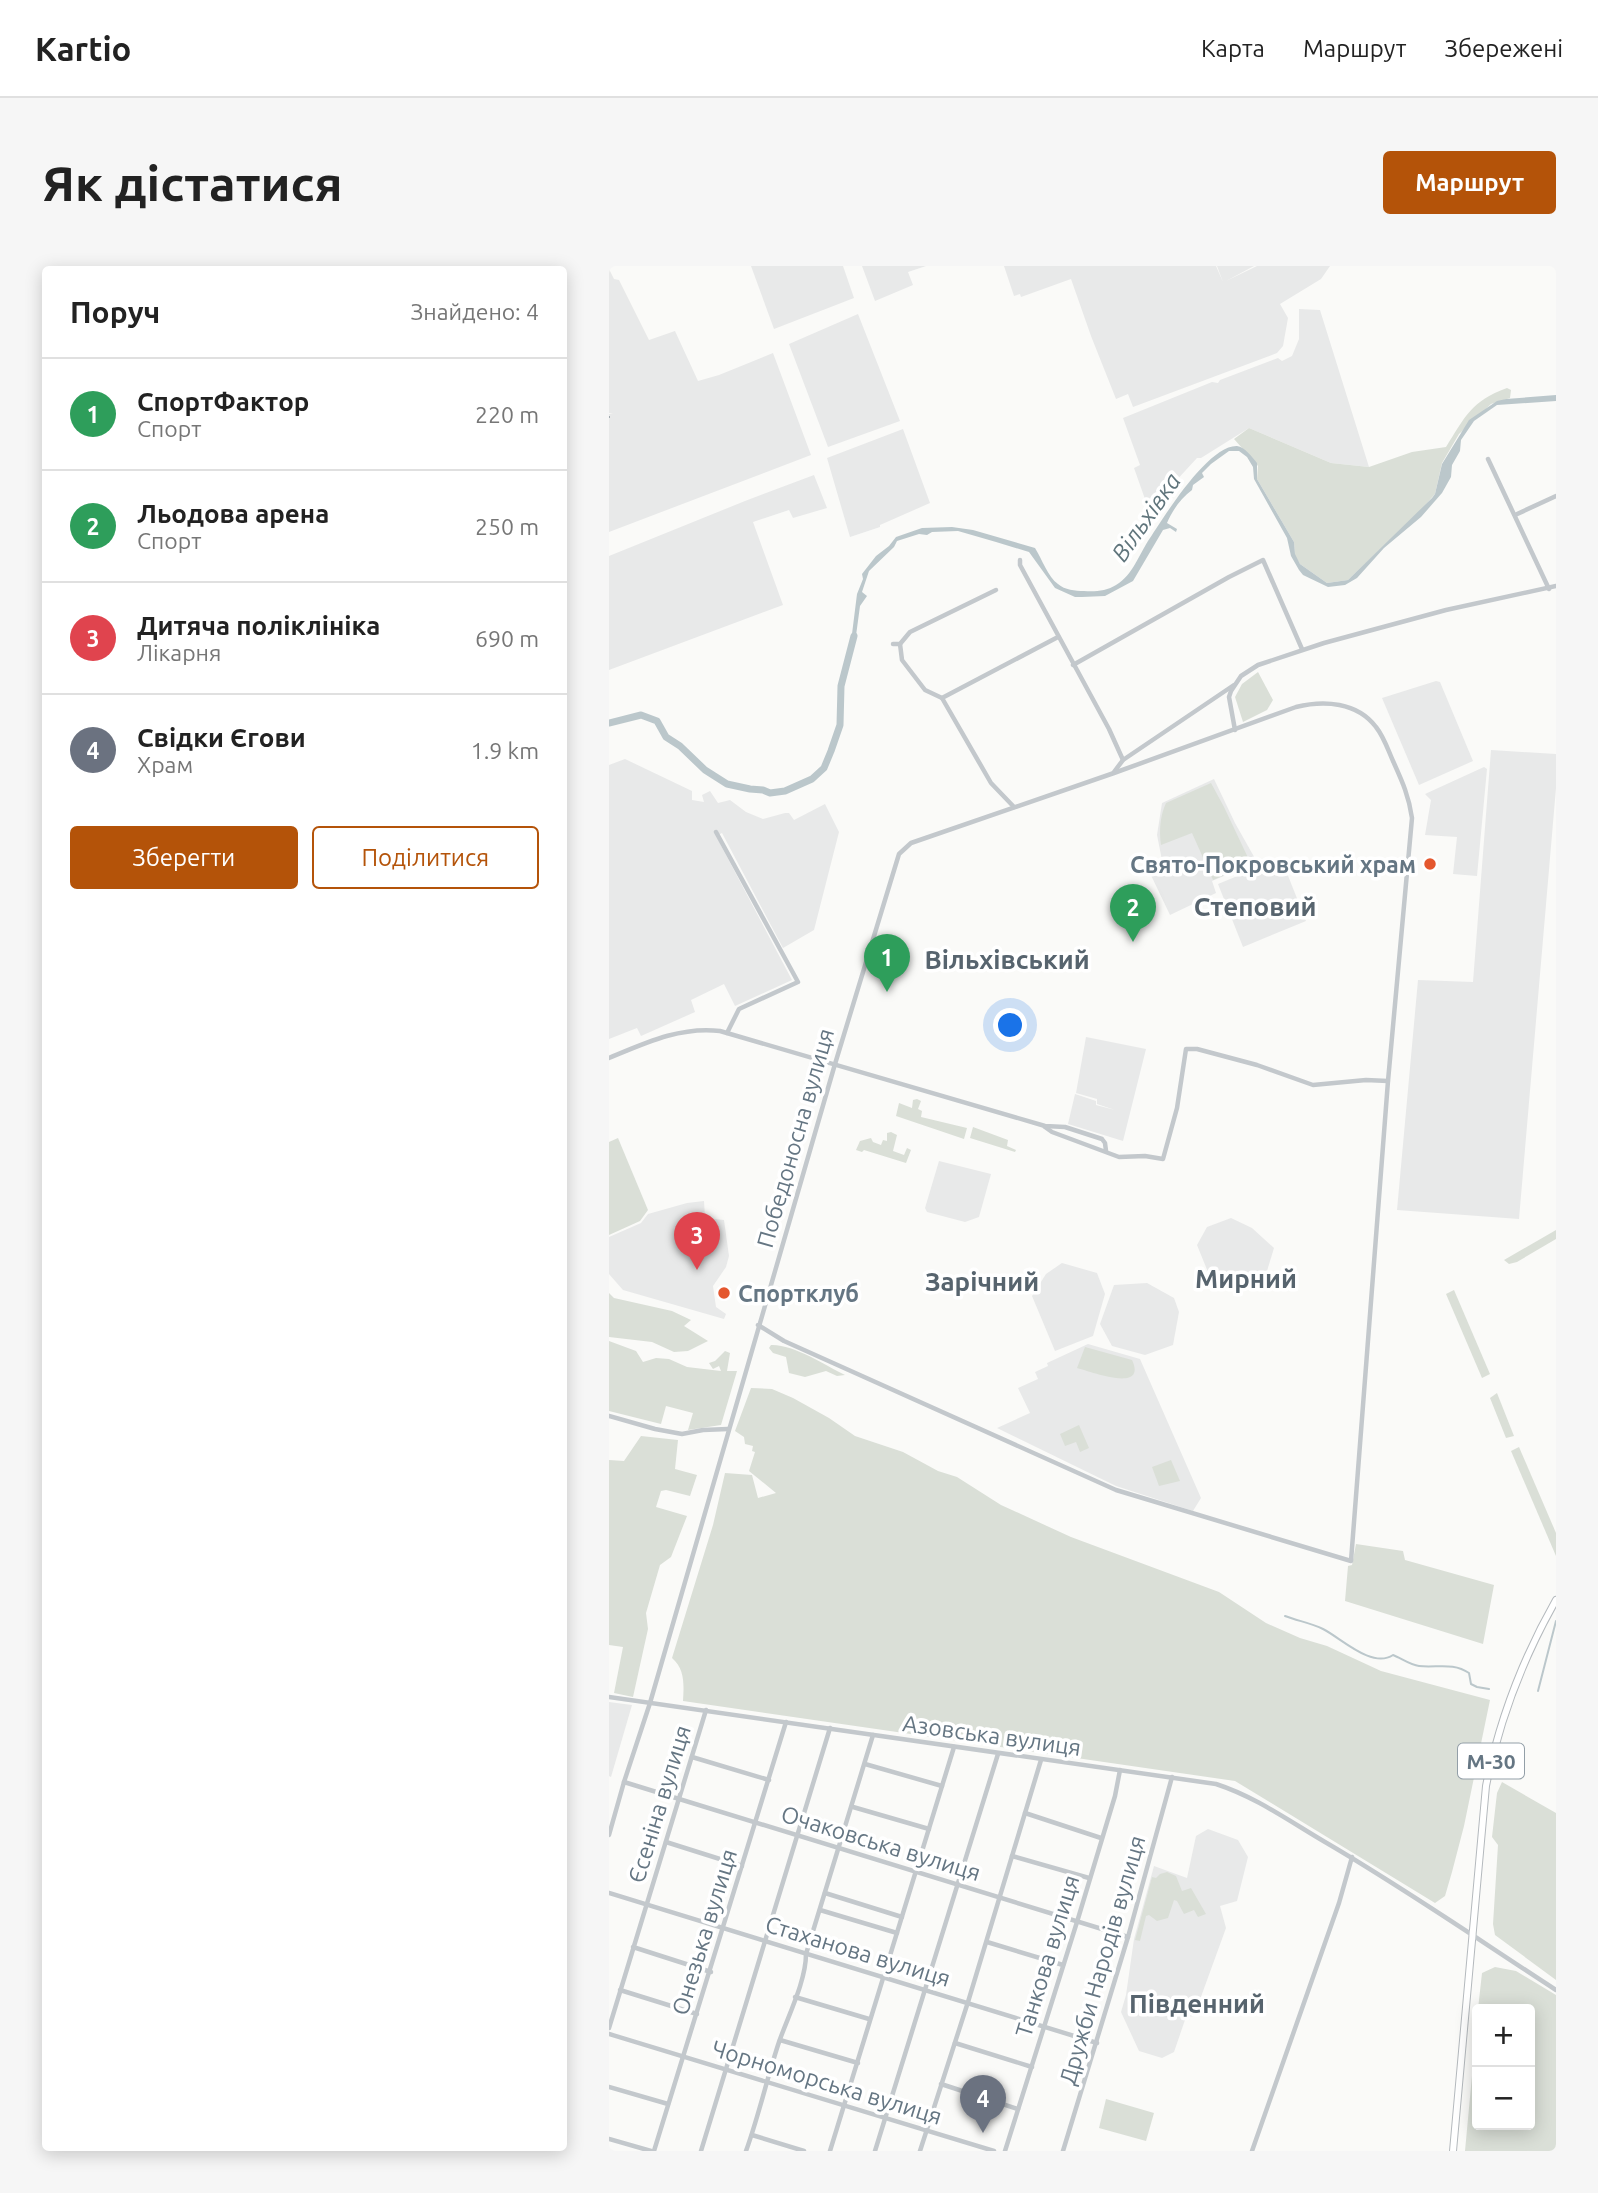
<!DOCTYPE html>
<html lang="uk">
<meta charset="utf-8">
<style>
body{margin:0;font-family:Ubuntu,sans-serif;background:#f6f6f6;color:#222}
.controls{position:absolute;right:21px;bottom:21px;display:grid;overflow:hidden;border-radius:7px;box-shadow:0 4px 18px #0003}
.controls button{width:63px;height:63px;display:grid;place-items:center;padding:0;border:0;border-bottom:2px solid #e0e0e0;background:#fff;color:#222;font:35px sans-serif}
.you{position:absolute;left:402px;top:760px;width:24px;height:24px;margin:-18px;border:5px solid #fff;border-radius:50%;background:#1a73e8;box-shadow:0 0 0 10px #1a73e833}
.badge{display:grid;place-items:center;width:46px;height:46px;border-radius:50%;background:#b45309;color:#fff;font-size:23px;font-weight:700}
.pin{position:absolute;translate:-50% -58px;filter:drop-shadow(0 2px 4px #0008)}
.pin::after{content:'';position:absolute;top:37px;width:24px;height:21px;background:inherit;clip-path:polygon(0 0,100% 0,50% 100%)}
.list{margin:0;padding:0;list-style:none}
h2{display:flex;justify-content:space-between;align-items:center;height:91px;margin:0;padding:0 28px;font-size:30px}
h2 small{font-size:23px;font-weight:400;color:#767676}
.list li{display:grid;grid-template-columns:46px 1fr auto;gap:21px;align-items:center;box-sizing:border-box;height:112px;padding:0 28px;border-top:2px solid #e0e0e0}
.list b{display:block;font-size:26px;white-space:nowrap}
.list p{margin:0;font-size:23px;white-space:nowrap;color:#767676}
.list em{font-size:23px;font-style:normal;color:#767676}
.actions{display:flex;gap:14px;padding:21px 28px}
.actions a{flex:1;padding:16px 0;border:2px solid #b45309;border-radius:7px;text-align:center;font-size:24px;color:#b45309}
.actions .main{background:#b45309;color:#fff}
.map{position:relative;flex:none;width:947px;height:1885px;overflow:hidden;border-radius:7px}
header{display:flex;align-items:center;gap:42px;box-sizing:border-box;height:98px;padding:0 35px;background:#fff;border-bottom:2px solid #e0e0e0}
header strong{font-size:33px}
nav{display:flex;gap:38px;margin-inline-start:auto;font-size:24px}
.intro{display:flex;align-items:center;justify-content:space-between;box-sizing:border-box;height:168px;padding:0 42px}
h1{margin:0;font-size:49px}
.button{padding:18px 32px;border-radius:7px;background:#b45309;color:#fff;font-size:24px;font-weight:700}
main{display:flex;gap:42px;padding:0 42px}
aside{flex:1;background:#fff;border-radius:7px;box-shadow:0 4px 18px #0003}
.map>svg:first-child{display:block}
.built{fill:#e8e9e9}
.green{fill:#dadfd7}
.water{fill:#bbc7cb}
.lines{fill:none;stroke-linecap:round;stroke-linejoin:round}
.stream{stroke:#bbc7cb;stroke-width:2}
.river{stroke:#bbc7cb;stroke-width:7}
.highway-casing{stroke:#b4b9bd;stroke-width:8}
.minor{stroke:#c3c8cc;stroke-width:4.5}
.highway{stroke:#fff;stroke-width:6}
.rail{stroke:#a2aab0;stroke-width:2;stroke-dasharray:10 5;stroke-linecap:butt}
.poi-dot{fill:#e4572e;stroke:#fff;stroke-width:2.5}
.labels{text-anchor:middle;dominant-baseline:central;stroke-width:7;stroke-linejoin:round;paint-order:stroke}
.shield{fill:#fff;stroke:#939fa8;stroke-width:2}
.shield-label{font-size:21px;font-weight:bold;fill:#657683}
.poi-label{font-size:23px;font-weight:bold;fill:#657683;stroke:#fff;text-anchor:end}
.street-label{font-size:23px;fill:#657683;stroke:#fff}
.water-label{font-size:24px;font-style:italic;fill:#60757c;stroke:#fff}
.quarter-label{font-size:26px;font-weight:bold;fill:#57646e;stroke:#fff}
</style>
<header>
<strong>Kartio</strong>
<nav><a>Карта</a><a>Маршрут</a><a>Збережені</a></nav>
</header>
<div class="intro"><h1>Як дістатися</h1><a class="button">Маршрут</a></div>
<main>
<aside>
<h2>Поруч<small>Знайдено: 4</small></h2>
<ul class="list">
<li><span class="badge" style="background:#2e9e5b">1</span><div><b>СпортФактор</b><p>Спорт</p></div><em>220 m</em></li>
<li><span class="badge" style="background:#2e9e5b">2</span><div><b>Льодова арена</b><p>Спорт</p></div><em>250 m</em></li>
<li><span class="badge" style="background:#e0444e">3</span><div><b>Дитяча поліклініка</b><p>Лікарня</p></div><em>690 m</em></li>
<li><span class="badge" style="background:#6b7280">4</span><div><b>Свідки Єгови</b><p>Храм</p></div><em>1.9 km</em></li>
</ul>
<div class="actions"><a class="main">Зберегти</a><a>Поділитися</a></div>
</aside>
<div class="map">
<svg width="947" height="1885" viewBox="0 0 947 1885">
<rect width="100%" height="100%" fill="#fafaf8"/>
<!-- built -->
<g class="built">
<path d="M142,0h92l11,32 -80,31z"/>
<path d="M253,0h64l-18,6 5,13 -38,16z"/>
<path d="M395,0h212l7,16 -6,-16h37l-28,15 31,-15h73l-9,13 -41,25 8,14 -5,28 -6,7 -144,54 -5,-13 -12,5 -25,-63 -20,-57 -50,18 -1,-3 -6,2z"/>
<path d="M0,3l5,10 5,1 30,60 26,-9 23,50 21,-6 54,-22 38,102 -202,77v-118l4,-1h-4z"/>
<path d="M690,43l21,1 49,157 -38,-4 -82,-35 -48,30h-4l-35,38 3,3 -14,17 -17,-48 6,-3 -17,-47 89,-36 6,1 2,-3 58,-22 4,3 10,-5 7,-17z"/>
<path d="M249,48l42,107 -72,26 -39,-103z"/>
<path d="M294,163l27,74 -50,22v2l-30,10 -23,-79z"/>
<path d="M205,209l13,33 -34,10 -4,-8 -36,12 30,83 -174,65v-114l136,-55z"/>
<path d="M827,415l4,1 33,79 -54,24 -37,-87z"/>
<path d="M882,484l65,4v34l-37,431 -122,-9 21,-230 55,2z"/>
<path d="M16,493l67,32v9l12,2 -2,-7 8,-4 8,12 12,-3 16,12 17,7 22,-6h4l5,7 31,-16 14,28 -25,98 -31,18 -61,-115 -6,3 76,144 -57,26 -11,-22 -33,16 4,12 -54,24 -4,-8 -28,11v-274z"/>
<path d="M875,501l3,2 -10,107 -24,-2 4,-37 -32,-2 6,-35 -6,-6z"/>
<path d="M605,513l21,44 22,39 -45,19 4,12 -46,22 -22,-46 14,-9 -5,-25 5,-32z"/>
<path d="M672,592l25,63 -63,26 -25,-63z"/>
<path d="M477,771l60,12 -23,92 -55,-17 7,-30 21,7v4l19,5 -18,-6v-5l-21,-6z"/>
<path d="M330,895l52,13 -12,43 -14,5 -38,-10 -2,-4z"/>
<path d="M95,935l1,17 19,2 5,36 -3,11 -13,19 3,21 10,7 -2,5 -101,-29 -14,-16v-37l32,-14 7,-9 39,-11z"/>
<path d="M622,952l21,10 22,20 -7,23 -9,12 -20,9 -26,-10 -15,-37 10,-18z"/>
<path d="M453,997l35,10 8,21 -12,42 -38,15 -23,-55 14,-22z"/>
<path d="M538,1017l27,15 5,14 -6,33 -28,10 -33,-9 -12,-22 14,-39z"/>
<path d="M479,1078l52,15 61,139 -8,13 -77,-25 -119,-58 33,-15 -12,-25 20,-9 -3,-7 13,-6 -1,-3z"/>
<path d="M0,1436l23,3 -21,72 -2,-1z"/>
<path d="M599,1563l30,11 10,17 -11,44 -17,5 6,22 -32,88 -8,1 -12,35 -12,6 -23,-7 -18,-39 5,-17 8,-56 20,-73 33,12 9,-42z"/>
</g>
<!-- green -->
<g class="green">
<path d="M898,122l4,2 -1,8 -19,6 -32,30 -17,29 -7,31 -16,18 -71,68 -21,3 -27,-19 -5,-8 -1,-14 -37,-63 1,-13 -24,-27 15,-11 82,35 38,4 43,-15 34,-5c19,-30 25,-46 61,-59z"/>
<path d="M649,406l15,28 -6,10 -24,12 -8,-25 7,-13z"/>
<path d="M602,517l13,24 27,57 -38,16 -21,-47 -31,12c-2,-14 -1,-29 5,-42z"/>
<path d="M308,833l4,2 -3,8 4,2 -1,6 46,11 -3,11 -68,-23 3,-13 13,5 1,-8z"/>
<path d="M364,861l35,13 -1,6 9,4 -1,2 -45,-14z"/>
<path d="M282,866l6,3 -4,16 11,4 3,-7 4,2 -5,13 -42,-13 -2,2 -6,-2 4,-9 11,-3 2,4 8,3 2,-5 4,1v-8z"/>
<path d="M9,872l30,72 -8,11 -31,14v-93z"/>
<path d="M947,964v9l-39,23 -8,2 -5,-4z"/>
<path d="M845,1024l36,84 -8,4 -36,-84z"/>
<path d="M0,1027l5,5 58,13 19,9 -7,6 24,15 -20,10 -14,1 -22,-10 -43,-5z"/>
<path d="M0,1075l27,10 7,11 13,-4 13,1 18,8 34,4 -2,-5 -6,3 -4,-6 6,-2 10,-10 5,2 -3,18h10l-16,54 -33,5 5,-17 -27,-7 -5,18 -52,-13z"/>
<path d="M162,1079c22,-1 54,20 74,30l-8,1 -11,-5 -21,6 -16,-4 -3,-16 -13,-4 -4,-5z"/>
<path d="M476,1081l47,13c16,34 -43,11 -55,8z"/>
<path d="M142,1122l21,1 21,9 36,20 26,18 48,16 35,19 19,6 44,28 70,32 148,55 47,31 34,15 27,8 54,25 109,29 -26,126 -12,46 -7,24 -10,7 -200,-122 -552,-80c1,-16 2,-32 -11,-43l41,-133 12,-52 27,2 6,23 18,-5 -27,-22 6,-19 -3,-1 1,-5 -8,-2 -1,-7 -9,-6z"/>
<path d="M888,1127l17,43 -8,2 -16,-40z"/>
<path d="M470,1159l10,23 -9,4 -4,-10 -11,4 -5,-12z"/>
<path d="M32,1170l37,4 -3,29 22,6 -7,21 -24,-6 -5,1 -5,16 31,9 -16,41 -11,8 -14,48 2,16 -15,68 -19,-4 9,-46 -14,-2v-185l15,1z"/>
<path d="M910,1181l37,86v23l-45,-105z"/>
<path d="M562,1194l9,21 -21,5 -7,-19z"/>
<path d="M747,1278l47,7 2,9 89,25 -11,59 -138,-43 3,-35 4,-1z"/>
<path d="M893,1516l54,31v167l-61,-45 -2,-11 5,-79 -6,-8 5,-44z"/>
<path d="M558,1606l9,4 6,15 9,-3 15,26 -8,3 -4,-7 -10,4 -7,-13 -3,-1 -6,18 -11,3 -8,-6 -3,1 -6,25 -5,-1 17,-63 4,1 4,-4z"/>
<path d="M886,1701l21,4 40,24v156h-91l12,-129v103h53v-116h-52l4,-36z"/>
<path d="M497,1833l48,14 -8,28 -47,-13z"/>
</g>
<!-- water -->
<path class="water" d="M947,129v6l-59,4 -23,16 -13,19 -1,11 -8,14 -1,12 -9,16 -21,24 -37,31 -27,30 -12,7 -17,2 -25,-12 -4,-5 -8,-14 -4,-18 -33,-59 -1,-12 -6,-10 -8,-6h-10l-18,13 -9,9 2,4 -11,8 -1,5c-11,8 -20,21 -25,33l10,6 -1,3 -6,-4 -7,2 -30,51 -28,15 -23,1h-7l-20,-9 -26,-36 -33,-10 -38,-11 -26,1 -5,3 -8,-1 -22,7 -3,6 -25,24 -7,21 5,4 -7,10 -5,37 -4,-1 6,-48 6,-15 -1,-5 14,-18 13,-10 7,-9 26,-9 30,-1 21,3 62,18c7,11 13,29 23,36 7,6 17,7 26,7 10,1 23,0 32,-6 17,-10 23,-31 34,-47 14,-21 58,-93 87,-92 8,1 15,11 20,17v16l37,63 1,12 5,10 27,19 21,-3 84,-82 3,-4 7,-30 27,-44 28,-19 9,-2z"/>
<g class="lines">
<!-- stream -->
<g class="stream">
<path d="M676,1350c13,5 26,7 38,13 18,9 49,40 70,26 8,3 17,10 26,11 18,2 34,-4 50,7l2,11 6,3 12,2"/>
<path d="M929,1425l18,-70"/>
</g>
<!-- river -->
<path class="river" d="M0,457l32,-8 16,6 9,16 14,9 25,24 22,14 23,5 13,1 7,3 15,-2 27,-12 12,-11 7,-17 9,-26 1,-39 13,-50"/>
<defs>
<path id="highway" d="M844,1885l33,-365c13,-65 37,-128 70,-186"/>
</defs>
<!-- highway casing -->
<use href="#highway" class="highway-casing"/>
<!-- minor -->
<g class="minor">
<path d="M879,193l61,130"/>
<path d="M906,249l41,-19"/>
<path d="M411,294v5l89,164 14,31"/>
<path d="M284,378h7l10,-12 86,-42"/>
<path d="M291,378l2,16 23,30 17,8 49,85 23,24"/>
<path d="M464,399l156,-88 34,-17 39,89"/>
<path d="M333,432l116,-61"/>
<path d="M626,464l-6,-33 2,-6 10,-15 17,-11 66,-22 122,-33 110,-24"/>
<path d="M505,506l9,-12 111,-75"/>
<path d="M107,566l82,150 -59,27 -12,24"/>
<path d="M0,792c36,-15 72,-32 111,-27l325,95 20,1 37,12 3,4 1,8"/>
<path d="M436,861l7,5 67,25 26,-1 18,3 14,-51 9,-59h11l60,16 56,20 53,-5 22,1"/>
<path d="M0,1150l46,13 27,5 21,-4 25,-1"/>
<path d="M0,1431l607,87c40,13 73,37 109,58 79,46 154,98 231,148"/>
<path d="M83,1491l77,23"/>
<path d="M256,1498l77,22"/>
<path d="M15,1516l504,155"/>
<path d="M244,1541l76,22"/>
<path d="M416,1547l76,25"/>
<path d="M0,1569l15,-53 26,-79 185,-639 64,-210 12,-11 203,-70 182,-66c28,-7 61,-5 80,20 8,10 12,23 17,34 9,20 16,35 19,57l-24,263 -37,480 -235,-71 -332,-149 -26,-16"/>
<path d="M57,1576l76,24"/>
<path d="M403,1590l77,22"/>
<path d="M0,1627l488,150"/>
<path d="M216,1627l77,24"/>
<path d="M211,1644l77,23"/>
<path d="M378,1676l76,23"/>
<path d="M24,1681l78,25"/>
<path d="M11,1724l77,24"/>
<path d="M186,1731l74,22"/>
<path d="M0,1762l97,-318"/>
<path d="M0,1768l385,117"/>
<path d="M171,1774l78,23"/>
<path d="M346,1777l77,24"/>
<path d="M332,1818l77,25"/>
<path d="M0,1821l59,17"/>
<path d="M143,1869l52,16"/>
<path d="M0,1873l42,12"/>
<path d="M45,1885l132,-429"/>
<path d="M92,1885l129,-423"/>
<path d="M137,1885c13,-36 21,-73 33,-109 9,-26 27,-61 27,-88l67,-219"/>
<path d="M221,1885l124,-404"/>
<path d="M266,1885l123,-397"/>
<path d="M311,1885l48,-149 73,-242"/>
<path d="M396,1885l72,-229 38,-126 5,-26"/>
<path d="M454,1885l65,-214 44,-160"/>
<path d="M643,1885l87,-248 13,-46"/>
</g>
<!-- highway -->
<use href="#highway" class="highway"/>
<!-- rail -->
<path class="rail" d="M0,151h1"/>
</g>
<!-- markers -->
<g class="poi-dot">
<circle cx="821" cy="598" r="7"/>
<circle cx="115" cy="1027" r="7"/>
</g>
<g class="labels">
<!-- shield labels -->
<rect class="shield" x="849" y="1477.5" width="66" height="35" rx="5"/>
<g class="shield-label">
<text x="882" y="1495">М-30</text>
</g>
<!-- poi labels -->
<g class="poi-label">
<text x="807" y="598">Свято-Покровський храм</text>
<text x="129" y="1027" text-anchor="start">Спортклуб</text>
</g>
<!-- street labels -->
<g class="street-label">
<text transform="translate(186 872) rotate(-74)">Победоносна вулиця</text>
<text transform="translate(383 1469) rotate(8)">Азовська вулиця</text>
<text transform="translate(50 1538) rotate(-73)">Єсеніна вулиця</text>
<text transform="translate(272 1577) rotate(17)">Очаковська вулиця</text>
<text transform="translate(95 1666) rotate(-73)">Онезька вулиця</text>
<text transform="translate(249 1685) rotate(17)">Стаханова вулиця</text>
<text transform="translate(438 1690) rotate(-73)">Танкова вулиця</text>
<text transform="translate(493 1694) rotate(-74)">Дружби Народів вулиця</text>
<text transform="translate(218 1816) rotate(17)">Чорноморська вулиця</text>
</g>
<!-- water labels -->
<g class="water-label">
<text transform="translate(537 251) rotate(-55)">Вільхівка</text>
</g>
<!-- quarter labels -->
<g class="quarter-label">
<text x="646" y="640">Степовий</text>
<text x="398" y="693">Вільхівський</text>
<text x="637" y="1012">Мирний</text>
<text x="373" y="1015">Зарічний</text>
<text x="588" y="1737">Південний</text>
</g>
</g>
</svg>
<div class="controls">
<button>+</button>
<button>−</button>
</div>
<div class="you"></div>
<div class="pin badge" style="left:278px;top:726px;background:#2e9e5b">1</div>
<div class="pin badge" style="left:524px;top:676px;background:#2e9e5b">2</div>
<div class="pin badge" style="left:88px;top:1004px;background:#e0444e">3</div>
<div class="pin badge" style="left:374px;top:1867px;background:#6b7280">4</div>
</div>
</main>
